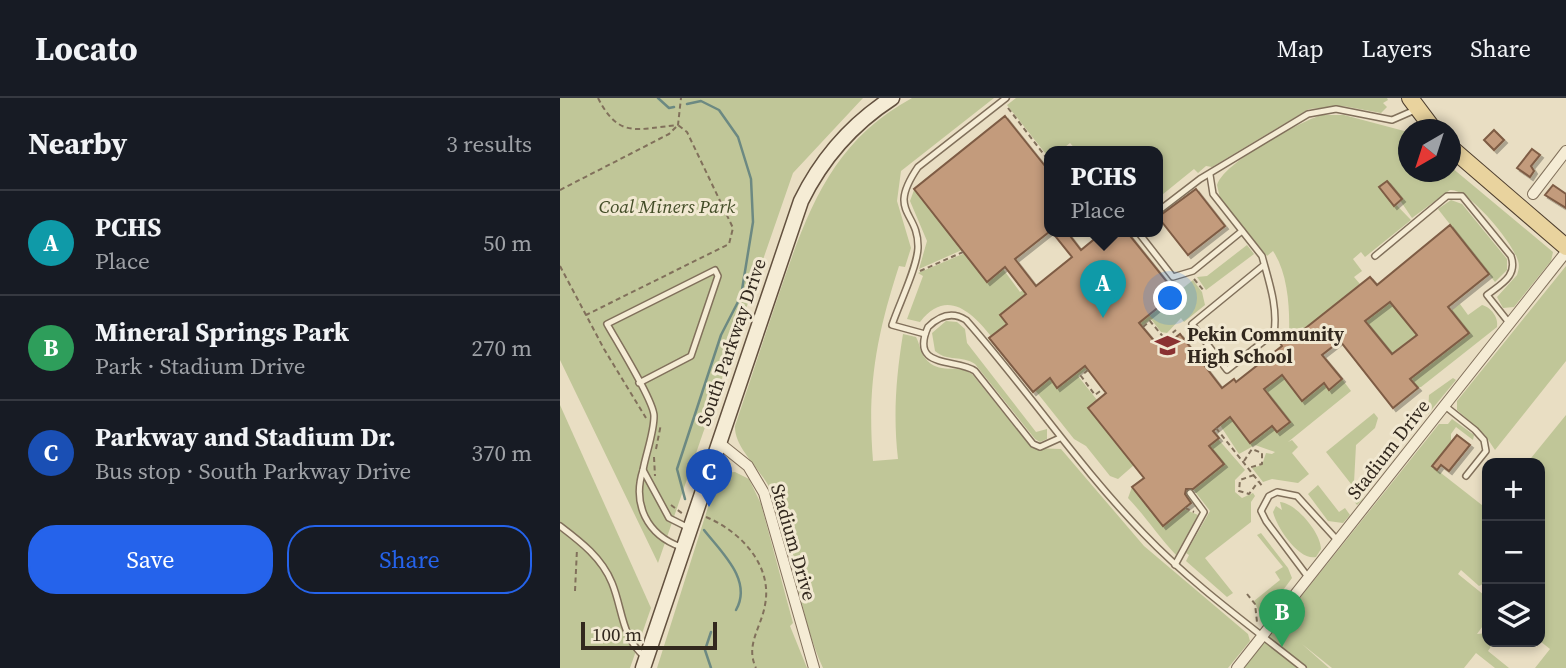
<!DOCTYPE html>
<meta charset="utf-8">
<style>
body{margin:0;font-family:"Source Serif 4",serif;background:#20242c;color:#f1f3f6}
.controls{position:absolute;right:21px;bottom:21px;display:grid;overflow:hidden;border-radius:14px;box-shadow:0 4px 10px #0003}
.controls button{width:63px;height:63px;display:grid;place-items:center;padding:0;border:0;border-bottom:2px solid #363941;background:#171b24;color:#f1f3f6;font:35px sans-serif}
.compass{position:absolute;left:838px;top:21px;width:63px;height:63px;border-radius:50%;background:#171b24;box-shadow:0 4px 10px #0003;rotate:219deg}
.scale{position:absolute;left:21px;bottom:18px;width:136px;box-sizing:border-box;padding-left:7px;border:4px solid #32281e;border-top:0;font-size:19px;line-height:24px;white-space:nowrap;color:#32281e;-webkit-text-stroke:5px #f1e8d1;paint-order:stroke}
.you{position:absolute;left:611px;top:201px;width:24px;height:24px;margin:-18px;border:5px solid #fff;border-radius:50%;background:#1a73e8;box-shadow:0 0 0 10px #1a73e833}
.badge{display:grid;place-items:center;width:46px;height:46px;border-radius:50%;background:#2563eb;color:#fff;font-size:23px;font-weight:700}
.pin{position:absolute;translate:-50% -58px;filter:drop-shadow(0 2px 4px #0008)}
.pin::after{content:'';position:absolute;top:37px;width:24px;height:21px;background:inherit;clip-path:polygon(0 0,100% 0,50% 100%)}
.popup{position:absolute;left:484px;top:48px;width:119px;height:91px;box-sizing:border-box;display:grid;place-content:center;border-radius:14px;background:#171b24;filter:drop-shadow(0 2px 5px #0005);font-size:23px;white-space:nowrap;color:#9ea1a6}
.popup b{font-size:26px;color:#f1f3f6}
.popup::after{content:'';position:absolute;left:50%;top:100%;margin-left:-14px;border:14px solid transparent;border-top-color:#171b24}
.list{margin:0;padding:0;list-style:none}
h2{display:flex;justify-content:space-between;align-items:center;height:91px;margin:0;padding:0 28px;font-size:30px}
h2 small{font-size:23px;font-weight:400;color:#9ea1a6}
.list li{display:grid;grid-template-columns:46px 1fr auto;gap:21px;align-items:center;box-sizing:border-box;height:105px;padding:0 28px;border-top:2px solid #363941}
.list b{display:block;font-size:26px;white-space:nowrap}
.list p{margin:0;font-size:23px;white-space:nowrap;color:#9ea1a6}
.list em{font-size:23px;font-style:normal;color:#9ea1a6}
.actions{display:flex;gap:14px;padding:21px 28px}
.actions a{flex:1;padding:16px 0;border:2px solid #2563eb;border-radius:28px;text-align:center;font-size:24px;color:#2563eb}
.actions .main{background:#2563eb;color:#fff}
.icon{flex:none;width:38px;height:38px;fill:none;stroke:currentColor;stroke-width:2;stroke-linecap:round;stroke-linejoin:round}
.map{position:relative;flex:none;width:1006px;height:570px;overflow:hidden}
header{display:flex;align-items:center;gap:42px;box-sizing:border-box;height:98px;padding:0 35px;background:#171b24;border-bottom:2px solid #363941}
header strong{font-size:33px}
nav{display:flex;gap:38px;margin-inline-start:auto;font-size:24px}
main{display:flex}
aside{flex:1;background:#171b24}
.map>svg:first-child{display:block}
.green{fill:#c0c698}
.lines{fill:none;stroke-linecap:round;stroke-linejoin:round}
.stream{stroke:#6c8982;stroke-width:2.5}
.building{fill:#c39b7c;stroke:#7e5c44;stroke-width:2;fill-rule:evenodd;filter:url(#shadow)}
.service-casing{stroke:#81705b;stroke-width:8}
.minor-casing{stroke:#81705b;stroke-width:12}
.secondary-casing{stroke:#63513f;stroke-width:17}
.primary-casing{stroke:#4f3f2f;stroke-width:18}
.path{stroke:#81705b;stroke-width:2;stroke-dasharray:5 3.5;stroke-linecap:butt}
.service{stroke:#f5ecd5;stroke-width:5}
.minor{stroke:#f5ecd5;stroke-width:10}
.secondary{stroke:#f5ecd5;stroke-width:14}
.primary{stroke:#e9d39e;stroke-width:16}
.labels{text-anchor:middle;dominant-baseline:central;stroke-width:6;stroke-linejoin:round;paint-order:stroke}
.park-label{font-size:19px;font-style:italic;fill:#434d27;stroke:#f1e8d1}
.poi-label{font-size:19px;font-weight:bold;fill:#32281e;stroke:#f1e8d1;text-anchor:start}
.street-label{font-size:19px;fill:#32281e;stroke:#f1e8d1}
</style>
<header>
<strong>Locato</strong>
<nav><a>Map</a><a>Layers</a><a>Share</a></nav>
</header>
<main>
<aside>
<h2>Nearby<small>3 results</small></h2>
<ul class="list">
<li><span class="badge" style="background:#0f9aa8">A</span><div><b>PCHS</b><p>Place</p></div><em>50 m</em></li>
<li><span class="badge" style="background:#2e9e5b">B</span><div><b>Mineral Springs Park</b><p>Park · Stadium Drive</p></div><em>270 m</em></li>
<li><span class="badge" style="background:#1a4fb4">C</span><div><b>Parkway and Stadium Dr.</b><p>Bus stop · South Parkway Drive</p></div><em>370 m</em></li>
</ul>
<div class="actions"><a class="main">Save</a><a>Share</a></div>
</aside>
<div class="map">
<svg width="1006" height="570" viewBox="0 0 1006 570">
<defs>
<filter id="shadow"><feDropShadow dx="3" dy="3" stdDeviation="0" flood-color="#0004"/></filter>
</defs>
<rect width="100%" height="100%" fill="#e9dec3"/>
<!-- green -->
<g class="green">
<path d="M0,0h303l-70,75 -135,390 -98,-203z"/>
<path d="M352,0h82l-93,73 -4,30 14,47 -6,19 -6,-1c-23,71 -32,121 -26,195l25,-2c-5,-43 -2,-82 5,-125l13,3c4,7 4,15 9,21 14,18 32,5 47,16l60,74 29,1 83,97 104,88 2,7 -22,27h-405c-25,-55 -28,-119 -51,-175 -9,-23 -38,-44 -37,-67 15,-44 29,-88 44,-132 28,-82 52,-152 133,-196z"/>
<path d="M456,0h371l1,2 -5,3 4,4 -6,6 -38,-7 -34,3 -97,58 -6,-1 -8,7 -4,-4 -37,30v-47h-79l-8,-9 -5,4 4,5h-20v6l-42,-53z"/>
<path d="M761,17h23l64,17v40h42l1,-5 102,85 -2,9 -37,46 -11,1 -6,-11 20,-22c2,-6 3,-10 0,-17 -6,-17 -49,-70 -67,-68l-38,28 -25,-37 -7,7 31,32 -46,37 -4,-5 -8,7 9,12 -8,6 6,7 -68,55 -3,-4c1,-26 -1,-62 -16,-84l-6,5 -47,-58 -3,-13c7,-23 81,-62 104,-70z"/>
<path d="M354,92l48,60 -43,19 8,-28 -17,-40z"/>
<path d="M891,102l11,4 45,55v11l-12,12 -57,-73z"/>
<path d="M687,147l7,9 -48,36 -9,-13 10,-1z"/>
<path d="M405,155l23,28 15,-12 17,23 3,-2 3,4 -26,21 15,19 -18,-2 -6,4c-20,-25 -45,-48 -71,-14l-13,-3 16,-43 -5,-3z"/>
<path d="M1006,168v95l-71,89 -10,-15 -28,-25v-9z"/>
<path d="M633,182l9,12 3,13 -21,17 -3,-4 -14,15 -6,-1 -10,-13 -9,7 -2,-3z"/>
<path d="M830,204l27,33 -25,19 -27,-33z"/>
<path d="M900,206l8,11 14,-10c9,2 17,13 15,22l-76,60h-4l-7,-8 58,-46 -17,-22z"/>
<path d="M386,223l11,1 8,7 2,14 69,89 11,-3v10l-7,3 -5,-3 -60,-75c-13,-9 -28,-2 -40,-13l-3,-18z"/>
<path d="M525,268l2,3 -9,7 19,24 -9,8 46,57 -16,14 -8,-3 -24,-30 -12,-7 -39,-49 5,-4 2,-17 15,19z"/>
<path d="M722,277l20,25 22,-17 5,7 13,-11 9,12 -63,51 4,-2 6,7 -6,6 17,21 -11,9 -26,-4 -9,3 -11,-14 10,-3 4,-12 6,1 3,-2 -20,-7 -16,9 -19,-29 10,-8 20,26 22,-17 5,6 13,-10 -26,-33z"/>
<path d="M893,280l3,2 -28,34 1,-19z"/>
<path d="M0,307l91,203 -21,60h-70z"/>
<path d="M814,315l4,5 -3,10 -19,17 -2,38 9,16 -6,6 -8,-10 6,-6 -29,-37z"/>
<path d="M1006,317v253h-31l15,-19 -10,-8v-178h-13z"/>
<path d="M892,321l22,16 -1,5 -17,-13 -5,7v7l-19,25 55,43v79l-4,-4 -4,2 -18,-16 -3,4 26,21 1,28 -8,11 10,-1v9h7l-6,9 21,17h-14l-19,-15 -12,15h-132l-30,-24 27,24h-85l195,-244h9z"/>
<path d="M658,341l27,31 -10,10v12l7,6 11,-5 2,3 -4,6v20l-46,36 28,35 -6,4 -41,-36 3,-6 -3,-2 24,-42 -17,-22 31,-25 -15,-18z"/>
<path d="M175,374l14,7 12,25 32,119 -3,3 17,42h-150l59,-186 9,-9z"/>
<path d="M758,387l21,27 6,-4 5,7 -7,8 -15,-2 -20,-27z"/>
<path d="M572,389l31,39 21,-17 14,6 -22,40c-18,-19 -30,-38 -48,-57z"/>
<path d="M720,404c16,1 41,31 41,47l-5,8c-17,4 -39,-29 -43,-45l3,-6 6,4z"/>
<path d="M701,435l27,35 4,10 -30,41 -8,-18 26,-21 -5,-8 8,-5 -26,-32z"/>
</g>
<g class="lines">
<!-- stream -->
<g class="stream">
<path d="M98,0l11,10 5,-1"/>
<path d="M125,401l-8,-30 44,-134 20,-39 12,-74 -2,-43 -13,-42 -19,-27 -18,-9 -14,3"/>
<path d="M144,432c17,22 49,50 32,80"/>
<path d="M151,570l-6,-18 6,-18"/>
</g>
</g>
<!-- building -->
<g class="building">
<path d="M445,18l44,55v61l-34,27 21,27 36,-29 -20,-25h15l14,18 22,-18h24l49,61 -37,30 22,26 19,-15 42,54 12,-9 2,3 46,-36 -2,-3 6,-5 2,4 82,-65 7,8 73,-60 39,49 -41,33 21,26 -59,46 8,9 -25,20 -53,-67 -18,14 20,24 -13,11 -5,-7 -22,18 -20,-26 -18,14 26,33 -13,10 -5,-6 -22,17 -20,-26 -10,8 -7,6 6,7 -10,8 15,18 -31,25h-7l-1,5 6,9 -28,23 -31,-39 12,-9 -56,-70 18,-15 -4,-5 -17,-22 -28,22 -7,-10 -17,14 -44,-54 18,-14 -7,-9 26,-21 -21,-27 -18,15 -73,-93zM830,204l27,33 -25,19 -27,-33z"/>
<path d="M934,32l10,10 -10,10 -10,-10z"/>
<path d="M972,51l8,6 -9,11 3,5 -4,6 -13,-9z"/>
<path d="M827,83l15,18 -8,7 -15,-19z"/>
<path d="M993,87l13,9v14l-21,-13z"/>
<path d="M636,91l29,37 -37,29 -30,-38z"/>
<path d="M897,337l13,10 -21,26 -8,-6 -4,5 -5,-4z"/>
</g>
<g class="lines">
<defs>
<g id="service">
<path d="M650,77l3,19 49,62c7,26 16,51 12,77l-47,37 -35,-46 72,-59"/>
<path d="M597,114l43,-33 108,-65 28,-5 56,11 23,-10"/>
<path d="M578,134l35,45 20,-6 49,-40"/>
<path d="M815,158l72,-60h15l49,60c7,20 -10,28 -24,39l23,29"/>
<path d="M365,236l-33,-9c7,-21 25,-57 26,-77 1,-38 -32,-34 0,-81l88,-69"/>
<path d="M79,285l52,-27 27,-80 -3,-6 -108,54c10,18 47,77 47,92 0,17 -8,37 -11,54"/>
<path d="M885,308l30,24 9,10 2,11 -20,25"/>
<path d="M500,340l-20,9 -7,-3 -58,-73c-18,-13 -66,-1 -47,-44 11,-11 24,-16 38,-7 61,69 113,147 178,214 48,50 105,91 159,134"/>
<path d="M0,428c21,16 42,32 52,57 11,27 9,54 33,74"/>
<path d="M121,449c-34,-12 -49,-43 -38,-77l26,48 20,10"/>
<path d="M615,467l29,-53 -14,-19"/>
<path d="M748,479l-42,-56 -5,-10 8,-15 8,-4 20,4 41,45"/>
</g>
<g id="minor">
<path d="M973,96l33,-43"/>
<path d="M158,344l30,24 16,27 50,175"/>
<path d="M677,570l329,-416"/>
</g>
<path id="secondary" d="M83,570l158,-467c21,-43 51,-77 91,-103"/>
<g id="primary">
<path d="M850,0l24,32"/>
<path d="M890,49l116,100"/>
</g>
</defs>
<!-- service casing -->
<use href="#service" class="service-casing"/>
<!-- minor casing -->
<use href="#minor" class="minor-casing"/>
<!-- secondary casing -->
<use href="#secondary" class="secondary-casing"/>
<!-- primary casing -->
<use href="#primary" class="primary-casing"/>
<!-- path -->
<g class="path">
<path d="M38,0c21,41 38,31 80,27l3,-27"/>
<path d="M448,10l41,53"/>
<path d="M0,92l109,-56 9,-9 9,7 46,96 -4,16 -143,71"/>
<path d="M0,168l44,83 42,69"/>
<path d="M360,173l43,-19"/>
<path d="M634,181l10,12"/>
<path d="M583,229l7,-6 15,18 11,-9"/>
<path d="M598,248l8,-6"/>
<path d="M528,272l-7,6 14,19 8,-6"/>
<path d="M656,330l47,59"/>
<path d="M96,351l5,-25"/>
<path d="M94,359l1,19"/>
<path d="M684,363l8,-12 10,4v11l-14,4"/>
<path d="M694,377l-14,5 -1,11 10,3 9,-12"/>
<path d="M111,407l12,9"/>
<path d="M625,410l9,4"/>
<path d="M146,419c34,14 67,48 59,88 -4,23 -20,40 -9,63"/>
<path d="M15,493l2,-42"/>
<path d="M687,496l8,10 2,18"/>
</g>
<!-- service -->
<use href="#service" class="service"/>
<!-- minor -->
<use href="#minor" class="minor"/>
<!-- secondary -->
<use href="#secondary" class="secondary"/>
<!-- primary -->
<use href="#primary" class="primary"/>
</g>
<!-- icons -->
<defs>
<symbol id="school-bare" viewBox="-9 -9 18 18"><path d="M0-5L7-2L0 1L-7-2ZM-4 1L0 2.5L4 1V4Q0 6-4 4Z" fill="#8a3232" stroke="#f1e8d1" stroke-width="2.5" paint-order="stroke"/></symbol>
</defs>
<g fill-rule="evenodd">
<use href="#school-bare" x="590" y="230" width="35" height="35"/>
</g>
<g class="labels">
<!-- park labels -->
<g class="park-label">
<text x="107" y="108">Coal Miners Park</text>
</g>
<!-- poi labels -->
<g class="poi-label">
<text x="627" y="236">Pekin Community<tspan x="627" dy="22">High School</tspan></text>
</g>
<!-- street labels -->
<g class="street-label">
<text transform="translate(171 244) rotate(-71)">South Parkway Drive</text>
<text transform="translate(828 351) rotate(-52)">Stadium Drive</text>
<text transform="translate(234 444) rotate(74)">Stadium Drive</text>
</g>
</g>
</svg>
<div class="controls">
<button>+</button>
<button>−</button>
<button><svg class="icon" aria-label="layers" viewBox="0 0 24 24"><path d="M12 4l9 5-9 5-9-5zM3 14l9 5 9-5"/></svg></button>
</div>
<svg class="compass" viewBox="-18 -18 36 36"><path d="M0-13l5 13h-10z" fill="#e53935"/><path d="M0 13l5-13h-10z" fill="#9ea1a6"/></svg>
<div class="scale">100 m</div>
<div class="you"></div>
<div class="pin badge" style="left:543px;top:220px;background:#0f9aa8">A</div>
<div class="popup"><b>PCHS</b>Place</div>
<div class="pin badge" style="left:722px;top:549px;background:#2e9e5b">B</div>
<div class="pin badge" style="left:149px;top:409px;background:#1a4fb4">C</div>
</div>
</main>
